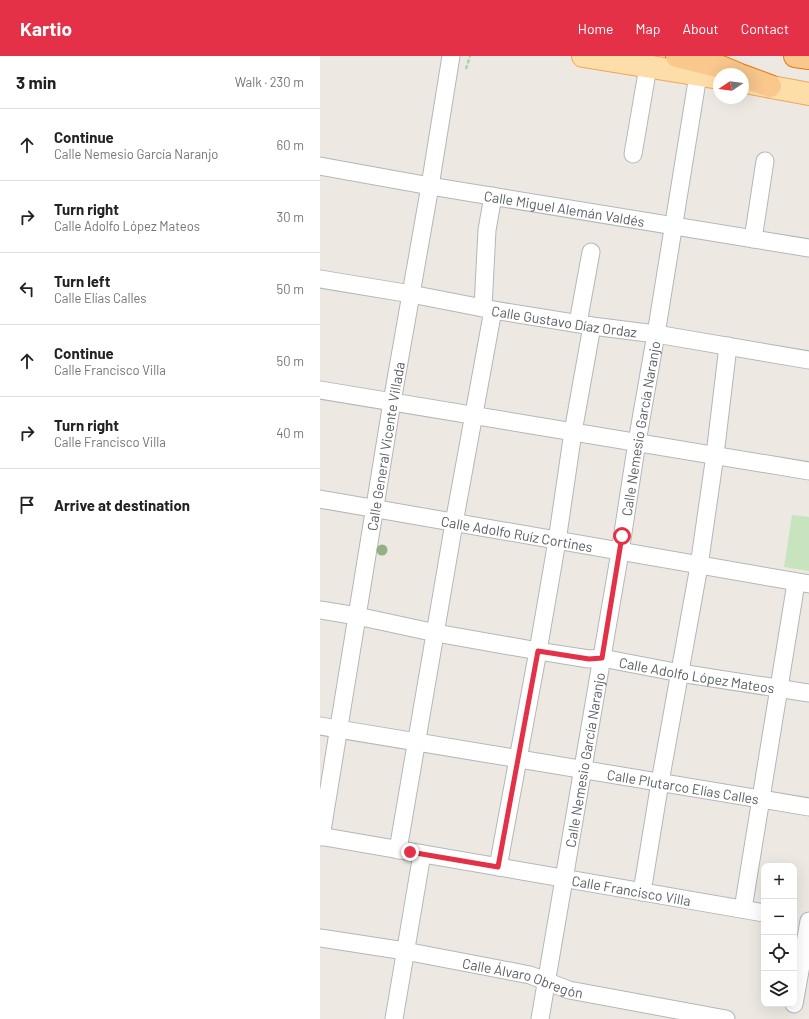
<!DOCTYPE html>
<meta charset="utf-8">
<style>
body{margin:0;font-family:Barlow,sans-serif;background:#f2f2f2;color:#222}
.controls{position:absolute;right:12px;bottom:12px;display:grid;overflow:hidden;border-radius:8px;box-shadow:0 4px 16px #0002}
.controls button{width:36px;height:36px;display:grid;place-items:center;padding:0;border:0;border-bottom:1px solid #e0e0e0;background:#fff;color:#222;font:20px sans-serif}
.compass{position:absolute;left:393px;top:12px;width:36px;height:36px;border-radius:50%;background:#fff;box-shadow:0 4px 16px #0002;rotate:257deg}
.stop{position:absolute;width:12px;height:12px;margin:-9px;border:3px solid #e43148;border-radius:50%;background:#fff}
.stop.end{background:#e43148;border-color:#fff;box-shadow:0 1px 4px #0008}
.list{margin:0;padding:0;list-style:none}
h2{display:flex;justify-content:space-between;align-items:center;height:52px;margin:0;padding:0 16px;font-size:17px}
h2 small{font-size:13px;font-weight:400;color:#767676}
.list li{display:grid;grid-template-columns:26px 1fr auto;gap:12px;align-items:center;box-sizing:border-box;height:72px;padding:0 16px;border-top:1px solid #e0e0e0}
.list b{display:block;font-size:15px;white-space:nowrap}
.list p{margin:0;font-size:13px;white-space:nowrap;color:#767676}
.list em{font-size:13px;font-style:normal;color:#767676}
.icon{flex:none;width:22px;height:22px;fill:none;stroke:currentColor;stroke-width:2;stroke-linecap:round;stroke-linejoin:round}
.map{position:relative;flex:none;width:489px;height:963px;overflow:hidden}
header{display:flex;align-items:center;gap:24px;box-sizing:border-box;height:56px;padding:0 20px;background:#e43148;color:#fff}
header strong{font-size:19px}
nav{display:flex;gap:22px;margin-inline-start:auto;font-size:14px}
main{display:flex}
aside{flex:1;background:#fff}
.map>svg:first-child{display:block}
.grass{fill:#c7e4bf}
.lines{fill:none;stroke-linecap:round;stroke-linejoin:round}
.minor-casing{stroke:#b3b7ba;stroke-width:19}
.major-casing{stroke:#eda75b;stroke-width:24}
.highway-casing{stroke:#ea7406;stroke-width:24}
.path{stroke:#a3d6a6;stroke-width:2.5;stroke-dasharray:4 2;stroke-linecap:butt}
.minor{stroke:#fff;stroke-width:17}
.major{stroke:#fddea8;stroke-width:22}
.highway{stroke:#fac88d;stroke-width:22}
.tree{fill:#90b284}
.route{stroke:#e43148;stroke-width:5}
.labels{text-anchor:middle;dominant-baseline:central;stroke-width:3;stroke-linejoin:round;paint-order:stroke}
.street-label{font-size:14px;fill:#5b6063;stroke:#fff}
</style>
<header>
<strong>Kartio</strong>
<nav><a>Home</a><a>Map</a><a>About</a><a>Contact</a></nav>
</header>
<main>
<aside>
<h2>3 min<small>Walk · 230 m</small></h2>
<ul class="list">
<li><svg class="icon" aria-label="ahead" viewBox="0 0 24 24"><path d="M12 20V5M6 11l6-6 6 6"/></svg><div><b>Continue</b><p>Calle Nemesio García Naranjo</p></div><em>60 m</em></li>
<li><svg class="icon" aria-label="right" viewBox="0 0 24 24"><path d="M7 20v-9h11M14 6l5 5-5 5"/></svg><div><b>Turn right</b><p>Calle Adolfo López Mateos</p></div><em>30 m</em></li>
<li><svg class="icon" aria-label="left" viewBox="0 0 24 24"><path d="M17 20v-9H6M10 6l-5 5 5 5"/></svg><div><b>Turn left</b><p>Calle Elías Calles</p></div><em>50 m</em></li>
<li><svg class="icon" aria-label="ahead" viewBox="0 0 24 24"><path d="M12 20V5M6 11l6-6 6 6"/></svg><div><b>Continue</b><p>Calle Francisco Villa</p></div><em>50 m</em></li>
<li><svg class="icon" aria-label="right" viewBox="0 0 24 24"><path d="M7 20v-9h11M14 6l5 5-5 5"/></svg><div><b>Turn right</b><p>Calle Francisco Villa</p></div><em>40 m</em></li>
<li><svg class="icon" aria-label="arrive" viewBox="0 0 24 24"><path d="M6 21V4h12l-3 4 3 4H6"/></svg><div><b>Arrive at destination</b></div></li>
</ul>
</aside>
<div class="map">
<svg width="489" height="963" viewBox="0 0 489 963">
<rect width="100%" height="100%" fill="#ede9e2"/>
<!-- grass -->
<path class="grass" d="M472,459l17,2v54l-25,-4z"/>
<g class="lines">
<defs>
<g id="minor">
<path d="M313,98l15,-87"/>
<path id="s1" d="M0,110l110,20 379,62"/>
<path d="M433,183l12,-78"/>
<path id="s2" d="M0,223l91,15 82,16 99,16 64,8 153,26"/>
<path d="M163,252l4,-78 6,-34"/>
<path d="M258,267l13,-71"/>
<path d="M0,334l489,81"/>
<path id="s3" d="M0,443l489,85"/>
<path id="s4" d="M0,554l37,6 79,17 102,18 51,8 13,-1 78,15 129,20"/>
<path id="s5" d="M0,670l489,81"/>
<path id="s6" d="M0,780l444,77"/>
<path id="s7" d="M1,781l71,-435 38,-216 21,-130"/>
<path d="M78,794l56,-327 39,-213"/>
<path d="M178,811l40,-216 19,-110 16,-109 19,-106"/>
<path d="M322,836l18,-110 39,-216 16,-111 13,-109"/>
<path d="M423,853l53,-326"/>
<path id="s8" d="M0,882l85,13 125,24 39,15 157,29"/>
<path d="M474,948l15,-83"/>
<path d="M74,963l28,-165"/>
<path id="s9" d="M220,963l80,-467 17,-110 19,-108 42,-259"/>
</g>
<g id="major">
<path d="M263,0l136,22"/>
<path d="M430,27l59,11"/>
</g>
<g id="highway">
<path d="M357,0l44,11 17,7"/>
<path d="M475,0l14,2"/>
<path d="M423,20l27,10"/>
</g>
</defs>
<!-- minor casing -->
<use href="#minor" class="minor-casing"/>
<!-- major casing -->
<use href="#major" class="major-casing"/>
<!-- highway casing -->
<use href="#highway" class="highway-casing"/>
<!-- path -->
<path class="path" d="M146,13l4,-13"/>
<!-- minor -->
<use href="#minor" class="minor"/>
<!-- major -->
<use href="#major" class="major"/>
<!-- highway -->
<use href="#highway" class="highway"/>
</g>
<!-- trees -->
<circle class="tree" cx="62" cy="494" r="5.5"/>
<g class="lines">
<!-- route -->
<path class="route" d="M90,796l88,15 40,-216 51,8 13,-1 20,-122"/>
</g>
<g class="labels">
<!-- street labels -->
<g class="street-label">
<text stroke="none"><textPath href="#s1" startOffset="248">Calle Miguel Alemán Valdés</textPath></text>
<text stroke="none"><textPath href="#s2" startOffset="248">Calle Gustavo Díaz Ordaz</textPath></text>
<text stroke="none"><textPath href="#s9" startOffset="599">Calle Nemesio García Naranjo</textPath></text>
<text stroke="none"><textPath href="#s7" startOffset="396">Calle General Vicente Villada</textPath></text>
<text stroke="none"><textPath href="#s3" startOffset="200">Calle Adolfo Ruíz Cortines</textPath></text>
<text stroke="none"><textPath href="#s4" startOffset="383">Calle Adolfo López Mateos</textPath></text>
<text stroke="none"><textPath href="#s9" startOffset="263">Calle Nemesio García Naranjo</textPath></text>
<text stroke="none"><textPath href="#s5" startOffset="368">Calle Plutarco Elías Calles</textPath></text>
<text stroke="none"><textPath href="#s6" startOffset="316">Calle Francisco Villa</textPath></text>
<text stroke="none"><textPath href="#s8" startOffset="207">Calle Álvaro Obregón</textPath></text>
</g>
</g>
</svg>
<div class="controls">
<button>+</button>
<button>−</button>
<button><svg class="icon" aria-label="locate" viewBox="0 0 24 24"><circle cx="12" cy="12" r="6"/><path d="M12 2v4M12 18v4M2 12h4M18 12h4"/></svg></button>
<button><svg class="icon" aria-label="layers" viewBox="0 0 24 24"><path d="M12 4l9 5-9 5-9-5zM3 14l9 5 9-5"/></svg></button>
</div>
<svg class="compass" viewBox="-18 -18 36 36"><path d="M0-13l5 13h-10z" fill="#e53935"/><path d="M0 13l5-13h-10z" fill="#767676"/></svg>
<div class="stop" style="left:302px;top:480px"></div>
<div class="stop end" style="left:90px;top:796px"></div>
</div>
</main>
